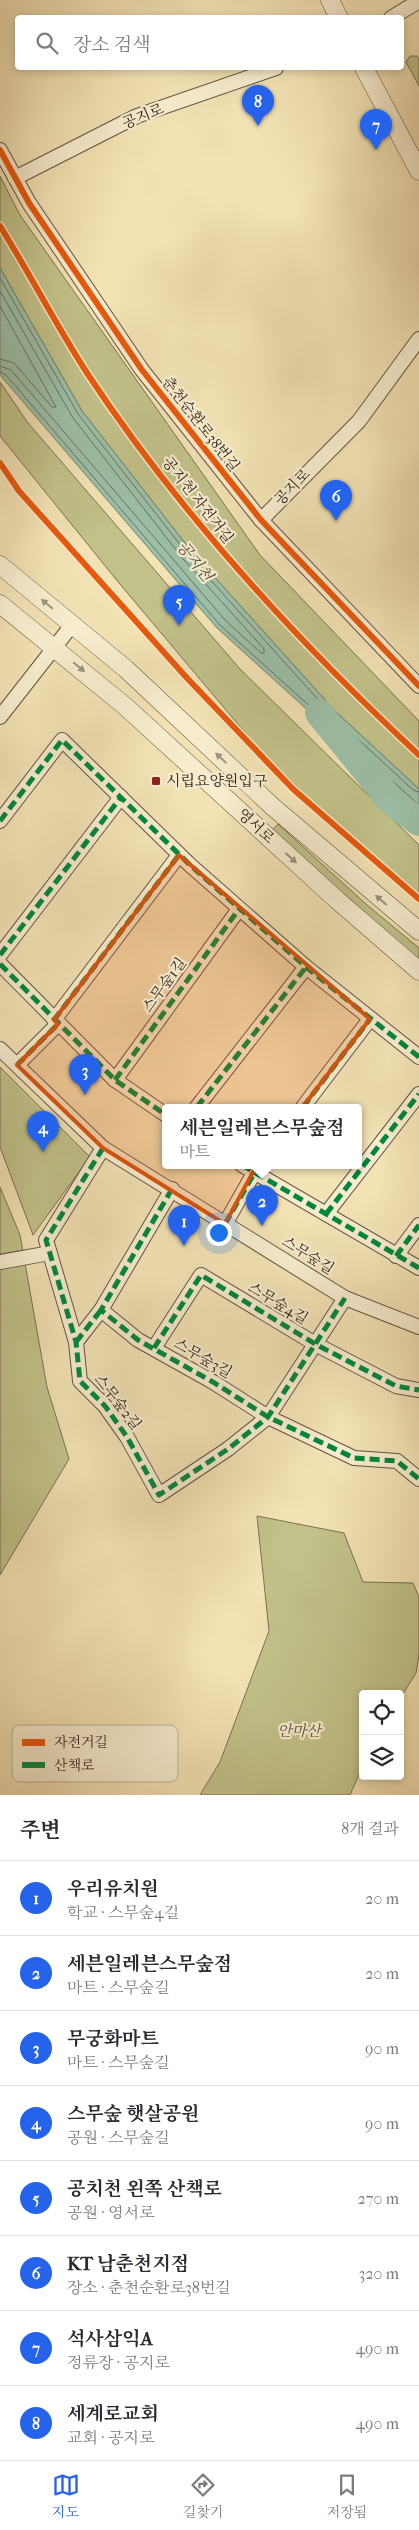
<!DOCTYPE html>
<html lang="ko">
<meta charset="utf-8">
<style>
body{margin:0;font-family:"IM FELL French Canon","Noto Serif KR",serif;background:#f2f2f3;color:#2b2b33}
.controls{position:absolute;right:15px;bottom:15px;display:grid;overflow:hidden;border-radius:5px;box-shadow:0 2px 8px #0003}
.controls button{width:45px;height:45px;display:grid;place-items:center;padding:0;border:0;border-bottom:1px solid #e1e1e2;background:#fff;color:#2b2b33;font:25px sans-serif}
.you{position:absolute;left:218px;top:1232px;width:18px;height:18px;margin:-12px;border:4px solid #fff;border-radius:50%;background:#1a73e8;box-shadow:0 0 0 8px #1a73e833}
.badge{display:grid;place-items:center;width:32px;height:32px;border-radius:50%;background:#2563eb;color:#fff;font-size:16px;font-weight:700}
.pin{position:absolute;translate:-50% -41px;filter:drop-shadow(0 1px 2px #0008)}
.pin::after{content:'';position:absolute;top:26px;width:18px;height:15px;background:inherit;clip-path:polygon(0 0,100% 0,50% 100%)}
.popup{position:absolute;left:162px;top:1104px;width:200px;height:65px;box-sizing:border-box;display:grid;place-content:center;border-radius:5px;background:#fff;filter:drop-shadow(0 1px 4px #0005);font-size:16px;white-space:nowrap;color:#7c7c81}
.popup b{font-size:19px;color:#2b2b33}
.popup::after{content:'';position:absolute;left:50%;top:100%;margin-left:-10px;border:10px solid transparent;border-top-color:#fff}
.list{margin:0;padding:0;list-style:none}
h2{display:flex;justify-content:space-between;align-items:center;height:65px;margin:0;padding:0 20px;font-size:21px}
h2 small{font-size:16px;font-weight:400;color:#7c7c81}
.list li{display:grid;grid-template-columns:32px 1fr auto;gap:15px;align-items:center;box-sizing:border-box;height:75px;padding:0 20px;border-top:1px solid #e1e1e2}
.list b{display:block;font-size:19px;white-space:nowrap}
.list p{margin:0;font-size:16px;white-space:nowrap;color:#7c7c81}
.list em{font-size:16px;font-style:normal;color:#7c7c81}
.icon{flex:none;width:28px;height:28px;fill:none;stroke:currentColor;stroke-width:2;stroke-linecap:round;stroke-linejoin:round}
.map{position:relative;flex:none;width:419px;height:1795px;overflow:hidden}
.search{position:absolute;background:#fff;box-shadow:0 2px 8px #0003;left:15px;right:15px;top:15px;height:55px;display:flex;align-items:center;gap:12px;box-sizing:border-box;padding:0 18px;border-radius:5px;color:#7c7c81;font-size:19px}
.sheet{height:665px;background:#fff}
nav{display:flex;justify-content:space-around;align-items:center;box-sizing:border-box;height:70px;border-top:1px solid #e1e1e2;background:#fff;font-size:14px;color:#7c7c81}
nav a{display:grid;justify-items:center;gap:2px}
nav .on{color:#2563eb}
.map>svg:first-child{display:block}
.green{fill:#c1c189;stroke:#7a7252}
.water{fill:#9cbfa7;stroke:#72806f}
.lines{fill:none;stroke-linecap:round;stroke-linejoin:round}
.shore{stroke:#677062;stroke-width:1}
.river{stroke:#9cbfa7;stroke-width:28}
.minor-casing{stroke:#625242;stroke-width:16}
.tertiary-casing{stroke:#625242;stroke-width:19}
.minor{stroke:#f7ecce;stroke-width:14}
.tertiary{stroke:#f7ecce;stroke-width:18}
.quiet{stroke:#00873e;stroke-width:5;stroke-dasharray:10 5;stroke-linecap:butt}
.cycleway-casing{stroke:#f7ecce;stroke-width:9}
.cycleway{stroke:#e8590c;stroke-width:6}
.oneway{fill:#9e917e}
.marked{fill:#d6540e;fill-opacity:0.2;stroke:#d6540e;stroke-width:4;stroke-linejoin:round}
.poi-dot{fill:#8f2418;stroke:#f7ecce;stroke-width:2}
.labels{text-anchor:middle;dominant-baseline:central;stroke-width:4.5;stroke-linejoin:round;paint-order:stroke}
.street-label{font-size:15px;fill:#32221c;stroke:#f7ecce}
.poi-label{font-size:15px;fill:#32221c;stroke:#f7ecce;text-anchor:start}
.park-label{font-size:15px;font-style:italic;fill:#5d523d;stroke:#f7ecce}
.water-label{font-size:16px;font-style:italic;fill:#525146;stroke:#f7ecce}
.key{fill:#f7ecce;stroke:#bcaf99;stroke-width:1}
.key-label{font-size:14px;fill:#32221c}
</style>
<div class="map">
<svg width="419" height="1795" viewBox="0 0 419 1795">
<rect width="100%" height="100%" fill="#f2e2b4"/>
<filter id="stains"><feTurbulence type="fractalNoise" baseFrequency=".004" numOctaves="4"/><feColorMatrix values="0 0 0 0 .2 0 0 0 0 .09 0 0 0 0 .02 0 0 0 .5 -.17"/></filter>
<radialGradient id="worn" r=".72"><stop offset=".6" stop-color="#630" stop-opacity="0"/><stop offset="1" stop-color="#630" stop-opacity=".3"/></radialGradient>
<!-- green -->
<g class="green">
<path d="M410,56h7l2,3v27l-13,-24z"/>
<path d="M0,176l20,39 240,340 159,166v68l-84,-78 -143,-159 -110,-141 -82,-143z"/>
<path d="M0,382l28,41 212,246 179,176v58l-156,-149 -144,-171 -119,-147z"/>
<path d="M278,824l89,81 52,43v11l-60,-50 -84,-77 -2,-3z"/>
<path d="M0,1067l90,90 -57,78 -33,-88z"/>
<path d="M0,1187l20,48 27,152 22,72 -69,116z"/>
<path d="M257,1516l87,17 19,49 50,1 6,14v58l-3,18 -16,26v-5h-37v71l-13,30h-150l20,-33 49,-131z"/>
</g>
<!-- water -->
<path class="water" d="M0,268l82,143 110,141 143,159 84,78v22l-202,-183 -217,-253z"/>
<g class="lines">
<!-- shore -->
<g class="shore">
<path d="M0,278l78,136 111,142 142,158 82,76 6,2"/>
<path d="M0,291l73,127 111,142 80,89v4h-3l-36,-33 -214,-250 -11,-4"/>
<path d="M0,306l56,101h-4l-38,-44 -14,-4"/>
<path d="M0,372l6,3 214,250 199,180"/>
</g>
<!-- river -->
<path class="river" d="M319,713l72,88 28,21"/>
<defs>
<g id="minor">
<path d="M391,18l28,-17"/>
<path d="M0,150l29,53 113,167 119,150 158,166"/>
<path d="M15,178l122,-62 139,-48"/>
<path d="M261,520l98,-99 60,-82"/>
<path d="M0,717l72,-92"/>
<path d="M0,821l62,-81 128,125 116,102 113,90"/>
<path d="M0,955l121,-158"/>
<path d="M0,964l115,116 51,35"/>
<path d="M54,1020l125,-165"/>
<path d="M0,1049l103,99 242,150 74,29"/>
<path d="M17,1065l41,-41"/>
<path d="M115,1080l124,-171"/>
<path d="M197,1107l109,-140"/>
<path d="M303,1107l67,-88"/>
<path d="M103,1148l-57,92 30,102 4,39 25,25 22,31 32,58 69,-46 40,-32 77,-119"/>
<path d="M242,1165l177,103"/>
<path d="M172,1189l-71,121 37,30 75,42 55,35 86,41 43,3 22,18"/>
<path d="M326,1214l93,-120"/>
<path d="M225,1224l33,-58"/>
<path d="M396,1256l23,-31"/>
<path d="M0,1262l50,-9"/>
<path d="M76,1342l25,-32"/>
<path d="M154,1348l47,-73 116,70 79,41 23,4"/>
</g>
<g id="tertiary">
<path d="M330,0l9,18"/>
<path d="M364,68l55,103"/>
<path d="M0,565l126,104 147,138 146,124"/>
<path d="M0,604l126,103 211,193 82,71"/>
</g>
</defs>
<!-- minor casing -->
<use href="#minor" class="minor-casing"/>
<!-- tertiary casing -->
<use href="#tertiary" class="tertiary-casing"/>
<!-- minor -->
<use href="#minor" class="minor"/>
<!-- tertiary -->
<use href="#tertiary" class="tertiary"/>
<!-- quiet -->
<g class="quiet">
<path d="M0,821l62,-81 128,125 116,102 113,90"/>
<path d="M0,955l121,-158"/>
<path d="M0,964l115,116 51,35"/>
<path d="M54,1020l125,-165"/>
<path d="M17,1065l41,-41"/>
<path d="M115,1080l124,-171"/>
<path d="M197,1107l109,-140"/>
<path d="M303,1107l67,-88"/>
<path d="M103,1148l-57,92 30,102 4,39 25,25 22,31 32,58 69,-46 40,-32 77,-119"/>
<path d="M242,1165l177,103"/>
<path d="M172,1189l-71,121 37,30 75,42 55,35 86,41 43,3 22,18"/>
<path d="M326,1214l93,-120"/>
<path d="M225,1224l34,-59"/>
<path d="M396,1256l23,-31"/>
<path d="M76,1342l25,-32"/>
<path d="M154,1348l47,-73 116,70 79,41 23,4"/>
</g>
<defs>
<g id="cycleway">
<path d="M0,150l29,53 113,167 119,150 158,166"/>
<path d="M0,226c30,48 56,99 87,147 93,141 209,267 332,382"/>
<path d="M0,463l19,28 168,187 106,111 126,110"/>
</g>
</defs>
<!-- cycleway casing -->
<use href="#cycleway" class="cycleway-casing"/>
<!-- cycleway -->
<use href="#cycleway" class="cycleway"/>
</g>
<!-- one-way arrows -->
<defs><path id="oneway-solid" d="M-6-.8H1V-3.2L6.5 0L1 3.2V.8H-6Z" transform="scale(1.25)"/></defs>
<g class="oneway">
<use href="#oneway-solid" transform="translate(47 604) rotate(-140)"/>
<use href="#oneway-solid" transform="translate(79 667) rotate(40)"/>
<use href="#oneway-solid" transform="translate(221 758) rotate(-137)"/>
<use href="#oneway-solid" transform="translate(291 858) rotate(42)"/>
<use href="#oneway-solid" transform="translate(381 900) rotate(-139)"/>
</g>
<!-- marked area -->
<path class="marked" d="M179,855l191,164 -117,153 -28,52 -122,-76 -86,-83 41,-41 -4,-4z"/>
<!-- markers -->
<rect class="poi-dot" x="151" y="776" width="10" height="10" rx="2.5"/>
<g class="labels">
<!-- street labels -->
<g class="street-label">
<text transform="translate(143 116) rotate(-22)">공지로</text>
<text transform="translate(201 424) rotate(52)">춘천순환로38번길</text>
<text transform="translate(292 487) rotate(-46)">공지로</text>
<text transform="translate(198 500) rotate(52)">공지천 자전거길</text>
<text transform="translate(256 826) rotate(42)">영서로</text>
<text transform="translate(164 985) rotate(-54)">스무숲1길</text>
<text transform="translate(308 1255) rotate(32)">스무숲길</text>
<text transform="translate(278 1303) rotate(31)">스무숲4길</text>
<text transform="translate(203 1358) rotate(30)">스무숲3길</text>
<text transform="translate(118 1402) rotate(52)">스무숲2길</text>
</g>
<!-- poi labels -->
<g class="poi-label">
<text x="166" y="781">시립요양원입구</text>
</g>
<!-- park labels -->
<g class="park-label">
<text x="299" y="1731">안마산</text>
</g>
<!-- water labels -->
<g class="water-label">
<text transform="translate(195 561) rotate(51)">공지천</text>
</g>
</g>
<!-- legend -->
<rect x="12" y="1725" width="166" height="57" rx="8" class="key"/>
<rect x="22" y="1739" width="23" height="7" fill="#e8590c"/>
<rect x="22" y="1762" width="23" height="6" fill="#00873e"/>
<g class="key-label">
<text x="54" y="1747">자전거길</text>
<text x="54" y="1770">산책로</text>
</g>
<rect width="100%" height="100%" filter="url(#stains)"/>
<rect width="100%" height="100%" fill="url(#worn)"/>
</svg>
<div class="controls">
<button><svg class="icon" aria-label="locate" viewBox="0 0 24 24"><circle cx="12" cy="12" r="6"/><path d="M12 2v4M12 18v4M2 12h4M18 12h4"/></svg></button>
<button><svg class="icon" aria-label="layers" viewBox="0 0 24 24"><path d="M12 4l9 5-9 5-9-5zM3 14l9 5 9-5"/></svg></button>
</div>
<div class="you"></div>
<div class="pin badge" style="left:184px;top:1246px">1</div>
<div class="pin badge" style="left:262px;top:1226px">2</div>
<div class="popup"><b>세븐일레븐스무숲점</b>마트</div>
<div class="pin badge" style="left:85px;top:1095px">3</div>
<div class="pin badge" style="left:43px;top:1152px">4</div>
<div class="pin badge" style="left:179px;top:626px">5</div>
<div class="pin badge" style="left:336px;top:521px">6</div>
<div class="pin badge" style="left:376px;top:150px">7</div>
<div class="pin badge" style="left:258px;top:126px">8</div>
<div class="search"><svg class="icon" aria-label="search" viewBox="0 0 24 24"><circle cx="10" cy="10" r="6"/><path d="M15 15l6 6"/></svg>장소 검색</div>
</div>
<section class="sheet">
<h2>주변<small>8개 결과</small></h2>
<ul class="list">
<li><span class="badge">1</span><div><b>우리유치원</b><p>학교 · 스무숲4길</p></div><em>20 m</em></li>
<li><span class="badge">2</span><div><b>세븐일레븐스무숲점</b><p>마트 · 스무숲길</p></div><em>20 m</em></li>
<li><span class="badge">3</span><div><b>무궁화마트</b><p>마트 · 스무숲길</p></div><em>90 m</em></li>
<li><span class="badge">4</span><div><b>스무숲 햇살공원</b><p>공원 · 스무숲길</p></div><em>90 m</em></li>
<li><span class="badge">5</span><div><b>공치천 왼쪽 산책로</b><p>공원 · 영서로</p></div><em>270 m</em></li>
<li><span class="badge">6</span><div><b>KT 남춘천지점</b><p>장소 · 춘천순환로38번길</p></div><em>320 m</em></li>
<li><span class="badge">7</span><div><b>석사삼익A</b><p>정류장 · 공지로</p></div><em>490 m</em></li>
<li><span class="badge">8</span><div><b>세계로교회</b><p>교회 · 공지로</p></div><em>490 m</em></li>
</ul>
</section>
<nav>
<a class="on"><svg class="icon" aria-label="map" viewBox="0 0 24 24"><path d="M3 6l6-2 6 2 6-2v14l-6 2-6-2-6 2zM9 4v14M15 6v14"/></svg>지도</a>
<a><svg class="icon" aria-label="directions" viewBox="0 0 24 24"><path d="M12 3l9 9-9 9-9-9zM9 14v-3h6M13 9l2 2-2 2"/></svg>길찾기</a>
<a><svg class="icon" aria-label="saved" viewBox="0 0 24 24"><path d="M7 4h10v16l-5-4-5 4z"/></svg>저장됨</a>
</nav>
